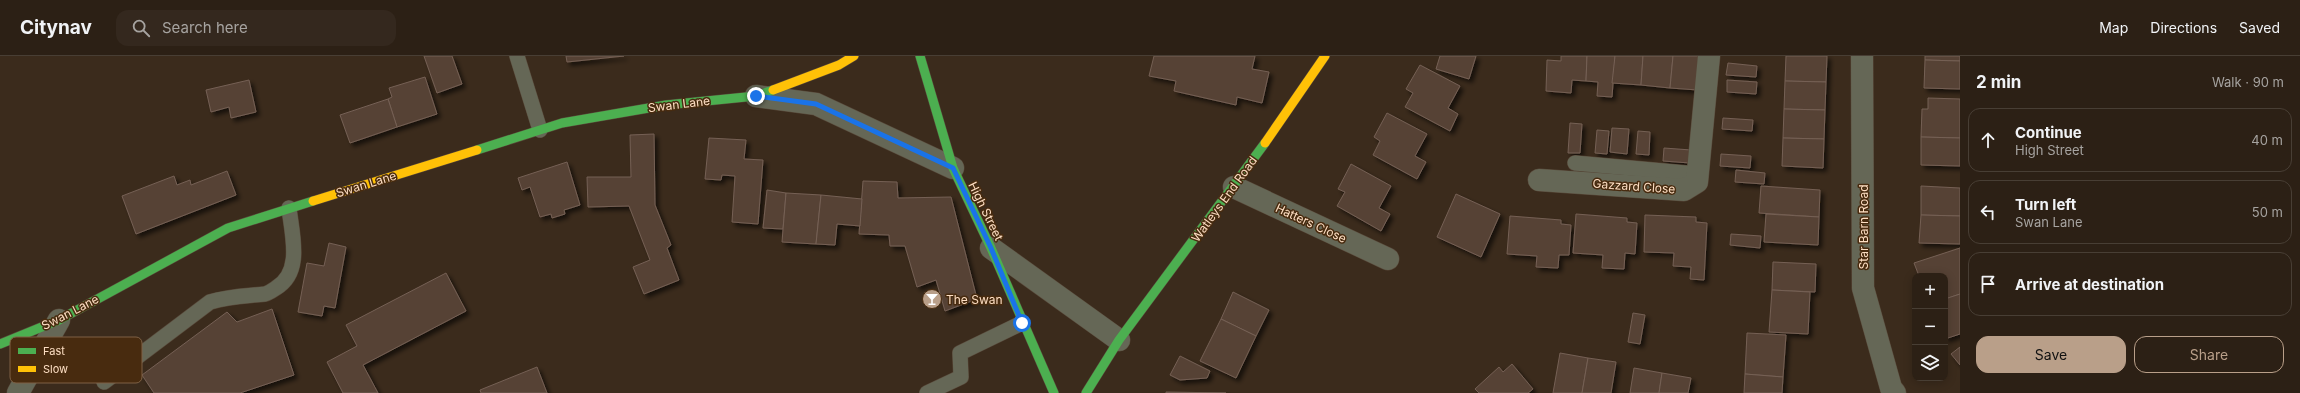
<!DOCTYPE html>
<meta charset="utf-8">
<style>
body{margin:0;font-family:Inter,sans-serif;background:#34281e;color:#f1f3f6}
.controls{position:absolute;right:12px;bottom:12px;display:grid;overflow:hidden;border-radius:8px;box-shadow:0 2px 10px #0003}
.controls button{width:36px;height:36px;display:grid;place-items:center;padding:0;border:0;border-bottom:1px solid #483e34;background:#2c2015;color:#f1f3f6;font:20px sans-serif}
.stop{position:absolute;width:12px;height:12px;margin:-9px;border:3px solid #1a73e8;border-radius:50%;background:#fff}
.stop.end{background:#1a73e8;border-color:#fff;box-shadow:0 1px 4px #0008}
.list{margin:0;padding:0;list-style:none}
h2{display:flex;justify-content:space-between;align-items:center;height:52px;margin:0;padding:0 16px;font-size:17px}
h2 small{font-size:13px;font-weight:400;color:#a6a3a0}
.list li{display:grid;grid-template-columns:26px 1fr auto;gap:12px;align-items:center;box-sizing:border-box;height:64px;margin:0 8px 8px;padding:0 8px;border:1px solid #483e34;border-radius:12px}
.list b{display:block;font-size:15px;white-space:nowrap}
.list p{margin:0;font-size:13px;white-space:nowrap;color:#a6a3a0}
.list em{font-size:13px;font-style:normal;color:#a6a3a0}
.actions{display:flex;gap:8px;padding:12px 16px}
.actions a{flex:1;padding:9px 0;border:1px solid #b99f89;border-radius:12px;text-align:center;font-size:14px;color:#b99f89}
.actions .main{background:#b99f89;color:#111}
.icon{flex:none;width:22px;height:22px;fill:none;stroke:currentColor;stroke-width:2;stroke-linecap:round;stroke-linejoin:round}
.map{position:relative;flex:none;width:1960px;height:337px;overflow:hidden}
header{display:flex;align-items:center;gap:24px;box-sizing:border-box;height:56px;padding:0 20px;background:#2c2015;border-bottom:1px solid #483e34}
header strong{font-size:19px}
nav{display:flex;gap:22px;margin-inline-start:auto;font-size:14px}
.search{width:280px;height:36px;background:#34281e;display:flex;align-items:center;gap:10px;box-sizing:border-box;padding:0 14px;border-radius:12px;color:#a6a3a0;font-size:15px}
main{display:flex}
aside{flex:1;background:#2c2015}
.map>svg:first-child{display:block}
.building{fill:#564236;stroke:#756054;filter:url(#shadow)}
.lines{fill:none;stroke-linecap:round;stroke-linejoin:round}
.lane-casing{stroke:#584839;stroke-width:16}
.street-casing{stroke:#584839;stroke-width:23}
.fast-casing{stroke:#584839;stroke-width:10}
.slow-casing{stroke:#584839;stroke-width:10}
.lane{stroke:#656756;stroke-width:15}
.street{stroke:#656756;stroke-width:22}
.fast{stroke:#4caf50;stroke-width:9}
.slow{stroke:#ffc107;stroke-width:9}
.route{stroke:#1a73e8;stroke-width:5}
.labels{text-anchor:middle;dominant-baseline:central;stroke-width:3;stroke-linejoin:round;paint-order:stroke}
.street-label{font-size:12px;fill:#fddec3;stroke:#482b0f}
.poi-label{font-size:12px;fill:#fddec3;stroke:#482b0f;text-anchor:start}
.key{fill:#482b0f;stroke:#7e6145;stroke-width:1}
.key-label{font-size:11px;fill:#fddec3}
</style>
<header>
<strong>Citynav</strong>
<div class="search"><svg class="icon" aria-label="search" viewBox="0 0 24 24"><circle cx="10" cy="10" r="6"/><path d="M15 15l6 6"/></svg>Search here</div>
<nav><a>Map</a><a>Directions</a><a>Saved</a></nav>
</header>
<main>
<div class="map">
<svg width="1960" height="337" viewBox="0 0 1960 337">
<defs>
<filter id="shadow"><feDropShadow dx="3.5" dy="3.5" stdDeviation="2" flood-color="#0009"/></filter>
</defs>
<rect width="100%" height="100%" fill="#3b2b1c"/>
<!-- building -->
<g class="building">
<path d="M424,0h28l10,28 -25,9z"/>
<path d="M566,0h58l-57,6z"/>
<path d="M1154,0h101l-3,13 17,3 -7,31 -25,-6 -1,8 -62,-14 2,-10 -27,-5z"/>
<path d="M1440,0h36l-7,23 -33,-10z"/>
<path d="M1561,0h26l-1,25 -14,-1 -1,13 -25,-2 1,-31 14,1z"/>
<path d="M1587,0h28l-3,41 -15,-1 1,-14 -12,-1z"/>
<path d="M1615,0h28l-2,29 -29,-2z"/>
<path d="M1643,0h30l-3,32 -29,-3z"/>
<path d="M1673,0h28l-3,34 -28,-2z"/>
<path d="M1786,0h41l-1,26 -41,-1z"/>
<path d="M1925,0h35v5l-35,-1z"/>
<path d="M1925,4l35,1v28l-36,-1z"/>
<path d="M1728,7l29,3 -1,11 -30,-2z"/>
<path d="M1420,9l40,21 -12,22 10,6 -8,17 -45,-24 8,-14 -7,-4z"/>
<path d="M425,21l12,37 -40,13 -9,-28 4,-2 -3,-9z"/>
<path d="M249,24l7,32 -25,6 -2,-11 -18,5 -5,-22z"/>
<path d="M1727,24l30,2 -1,12 -29,-2z"/>
<path d="M1785,25l41,1 -1,28 -41,-1z"/>
<path d="M1928,42l32,1v39l-39,-1 1,-28h6z"/>
<path d="M388,43l9,28 -47,16 -10,-28z"/>
<path d="M1784,53l41,1 -1,29 -41,-1z"/>
<path d="M1387,57l40,21 -12,22 11,6 -9,17 -44,-24 7,-14 -6,-4z"/>
<path d="M1723,62l30,2 -1,11 -30,-2z"/>
<path d="M1570,67l12,1 -2,29h-12z"/>
<path d="M1612,72l17,1 -2,25 -17,-2z"/>
<path d="M1597,74l12,1 -2,23 -12,-1z"/>
<path d="M1638,75l12,1 -1,23 -13,-1z"/>
<path d="M654,78l1,71 16,40 -4,3 12,32 -35,14 -11,-27 17,-7 -21,-54 -41,1 -1,-30h44l-1,-42z"/>
<path d="M1921,81l39,1v28l-39,-1z"/>
<path d="M709,82l37,2 -2,19 19,1 -5,64 -26,-2 3,-46 -13,-1 -1,5 -16,-1z"/>
<path d="M1783,82l41,1 -1,29 -41,-2z"/>
<path d="M1664,92l27,2 -1,13 -27,-2z"/>
<path d="M1721,98l30,2 -1,12 -30,-2z"/>
<path d="M567,106l13,43 -16,5 1,4 -13,4 -1,-4 -11,3 -10,-30 -8,3 -4,-12z"/>
<path d="M1351,108l40,22 -12,22 11,6 -9,17 -44,-25 8,-14 -7,-3z"/>
<path d="M1736,114l29,3 -1,11 -29,-2z"/>
<path d="M227,115l9,24 -100,39 -14,-38 52,-20 3,9 13,-5 1,5z"/>
<path d="M863,125l34,1 1,16 53,-1 26,102 -32,12 -9,-31 -19,7 -12,-41h-15l-1,-11 -30,-1z"/>
<path d="M1761,130l59,4 -1,27 -60,-4z"/>
<path d="M1921,130l39,2v28l-39,-1z"/>
<path d="M767,134l19,3 -3,36 -20,-1z"/>
<path d="M786,137l35,2 -5,49 -34,-2z"/>
<path d="M1456,138l44,20 -19,43 -44,-20z"/>
<path d="M821,139l41,4 -2,27 -23,-2 -2,21 -19,-1z"/>
<path d="M1576,158l51,4v4l10,1 -2,31 -10,-1 -1,16 -22,-1 1,-13 -30,-2z"/>
<path d="M1766,158l53,3 -1,28 -54,-3z"/>
<path d="M1645,159l51,2v5l11,1 -3,57 -14,-1 1,-12 -18,-1 1,-13 -30,-1z"/>
<path d="M1921,159l39,1v28l-41,-1z"/>
<path d="M1510,160l51,4v4l10,1 -2,30h-10l-1,13 -22,-1 1,-11 -30,-2z"/>
<path d="M1731,178l30,2 -1,12 -30,-3z"/>
<path d="M329,187l17,4 -11,61 -11,-2 -2,10 -24,-4 9,-49 17,3z"/>
<path d="M1960,192v46l-15,5v-23h-26l-5,-13z"/>
<path d="M1773,206l43,2 -1,28 -43,-2z"/>
<path d="M446,217l20,38 -103,54 15,28h-35l-16,-31 30,-16 -11,-21z"/>
<path d="M1772,234l38,2 -2,42 -39,-2z"/>
<path d="M1233,236l36,18 -13,26 -35,-17z"/>
<path d="M1960,238v40l-15,5v-40z"/>
<path d="M272,253l22,66 -54,18h-86l-12,-18 85,-63 10,10z"/>
<path d="M1633,257l12,2 -5,29 -12,-2z"/>
<path d="M1221,263l35,17 -20,42 -36,-17z"/>
<path d="M1747,277l39,2 -3,42 -38,-3z"/>
<path d="M1960,291v18l-9,-11z"/>
<path d="M1560,297l28,5 -6,35h-29z"/>
<path d="M1180,300l30,15 -3,7 -27,2 -10,-5z"/>
<path d="M1588,302l28,4 -5,31h-29z"/>
<path d="M1512,308l21,25 -5,4h-49l-4,-4 24,-22 4,5z"/>
<path d="M537,311l10,26h-66l-1,-3z"/>
<path d="M1634,312l28,5 -3,20h-29z"/>
<path d="M1662,317l29,5 -3,15h-29z"/>
<path d="M1745,318l38,3 -1,16h-38z"/>
<path d="M1166,336l60,1h-60z"/>
</g>
<g class="lines">
<defs>
<g id="lane">
<path d="M517,0l23,74"/>
<path d="M1575,107l122,11"/>
<path d="M104,326l106,-80c19,-6 36,-6 55,-8 4,-1 8,-4 11,-6 27,-16 16,-53 13,-80"/>
<path d="M927,337l34,-16 -1,-24 62,-30"/>
</g>
<g id="street">
<path d="M1862,0l1,232 28,100 4,5"/>
<path d="M756,40l60,8 137,64"/>
<path d="M1539,124l145,10 13,-8 12,-126"/>
<path d="M1234,131l154,72"/>
<path d="M991,192l128,92"/>
<path d="M18,337l41,-73"/>
</g>
<g id="fast">
<path d="M920,0l33,112 38,80 63,145"/>
<path d="M477,94l85,-27 104,-18 90,-9 17,-6"/>
<path d="M0,288l59,-24 169,-92 85,-27"/>
<path d="M1086,337l33,-53 146,-197"/>
</g>
<g id="slow">
<path d="M773,34l66,-25 15,-9"/>
<path d="M1265,87l60,-87"/>
<path d="M313,145l164,-51"/>
</g>
</defs>
<!-- lane casing -->
<use href="#lane" class="lane-casing"/>
<!-- street casing -->
<use href="#street" class="street-casing"/>
<!-- fast casing -->
<use href="#fast" class="fast-casing"/>
<!-- slow casing -->
<use href="#slow" class="slow-casing"/>
<!-- lane -->
<use href="#lane" class="lane"/>
<!-- street -->
<use href="#street" class="street"/>
<!-- fast -->
<use href="#fast" class="fast"/>
<!-- slow -->
<use href="#slow" class="slow"/>
</g>
<g class="lines">
<!-- route -->
<path class="route" d="M756,40l60,8 137,64 38,80 31,75"/>
</g>
<!-- icons -->
<defs>
<symbol id="bar-disc" viewBox="-11 -11 22 22"><circle r="9.5" fill="#b99f89" stroke="#482b0f"/><path d="M-6-5H6L.8 .8V4.5H3.5V6h-7V4.5H-.8V.8Z" fill="#fff"/></symbol>
</defs>
<g fill-rule="evenodd">
<use href="#bar-disc" x="921" y="232" width="22" height="22"/>
</g>
<g class="labels">
<!-- street labels -->
<g class="street-label">
<text transform="translate(679 48) rotate(-7)">Swan Lane</text>
<text transform="translate(366 128) rotate(-17)">Swan Lane</text>
<text transform="translate(1634 130) rotate(4)">Gazzard Close</text>
<text transform="translate(1224 143) rotate(-54)">Watleys End Road</text>
<text transform="translate(986 155) rotate(64)">High Street</text>
<text transform="translate(1311 167) rotate(25)">Hatters Close</text>
<text transform="translate(1863 171) rotate(-90)">Star Barn Road</text>
<text transform="translate(70 256) rotate(-27)">Swan Lane</text>
</g>
<!-- poi labels -->
<g class="poi-label">
<text x="946" y="243">The Swan</text>
</g>
</g>
<!-- legend -->
<rect x="10" y="281" width="132" height="46" rx="6" class="key"/>
<rect x="18" y="292" width="18" height="6" fill="#4caf50"/>
<rect x="18" y="310" width="18" height="6" fill="#ffc107"/>
<g class="key-label">
<text x="43" y="299">Fast</text>
<text x="43" y="317">Slow</text>
</g>
</svg>
<div class="controls">
<button>+</button>
<button>−</button>
<button><svg class="icon" aria-label="layers" viewBox="0 0 24 24"><path d="M12 4l9 5-9 5-9-5zM3 14l9 5 9-5"/></svg></button>
</div>
<div class="stop" style="left:1022px;top:267px"></div>
<div class="stop end" style="left:756px;top:40px"></div>
</div>
<aside>
<h2>2 min<small>Walk · 90 m</small></h2>
<ul class="list">
<li><svg class="icon" aria-label="ahead" viewBox="0 0 24 24"><path d="M12 20V5M6 11l6-6 6 6"/></svg><div><b>Continue</b><p>High Street</p></div><em>40 m</em></li>
<li><svg class="icon" aria-label="left" viewBox="0 0 24 24"><path d="M17 20v-9H6M10 6l-5 5 5 5"/></svg><div><b>Turn left</b><p>Swan Lane</p></div><em>50 m</em></li>
<li><svg class="icon" aria-label="arrive" viewBox="0 0 24 24"><path d="M6 21V4h12l-3 4 3 4H6"/></svg><div><b>Arrive at destination</b></div></li>
</ul>
<div class="actions"><a class="main">Save</a><a>Share</a></div>
</aside>
</main>
